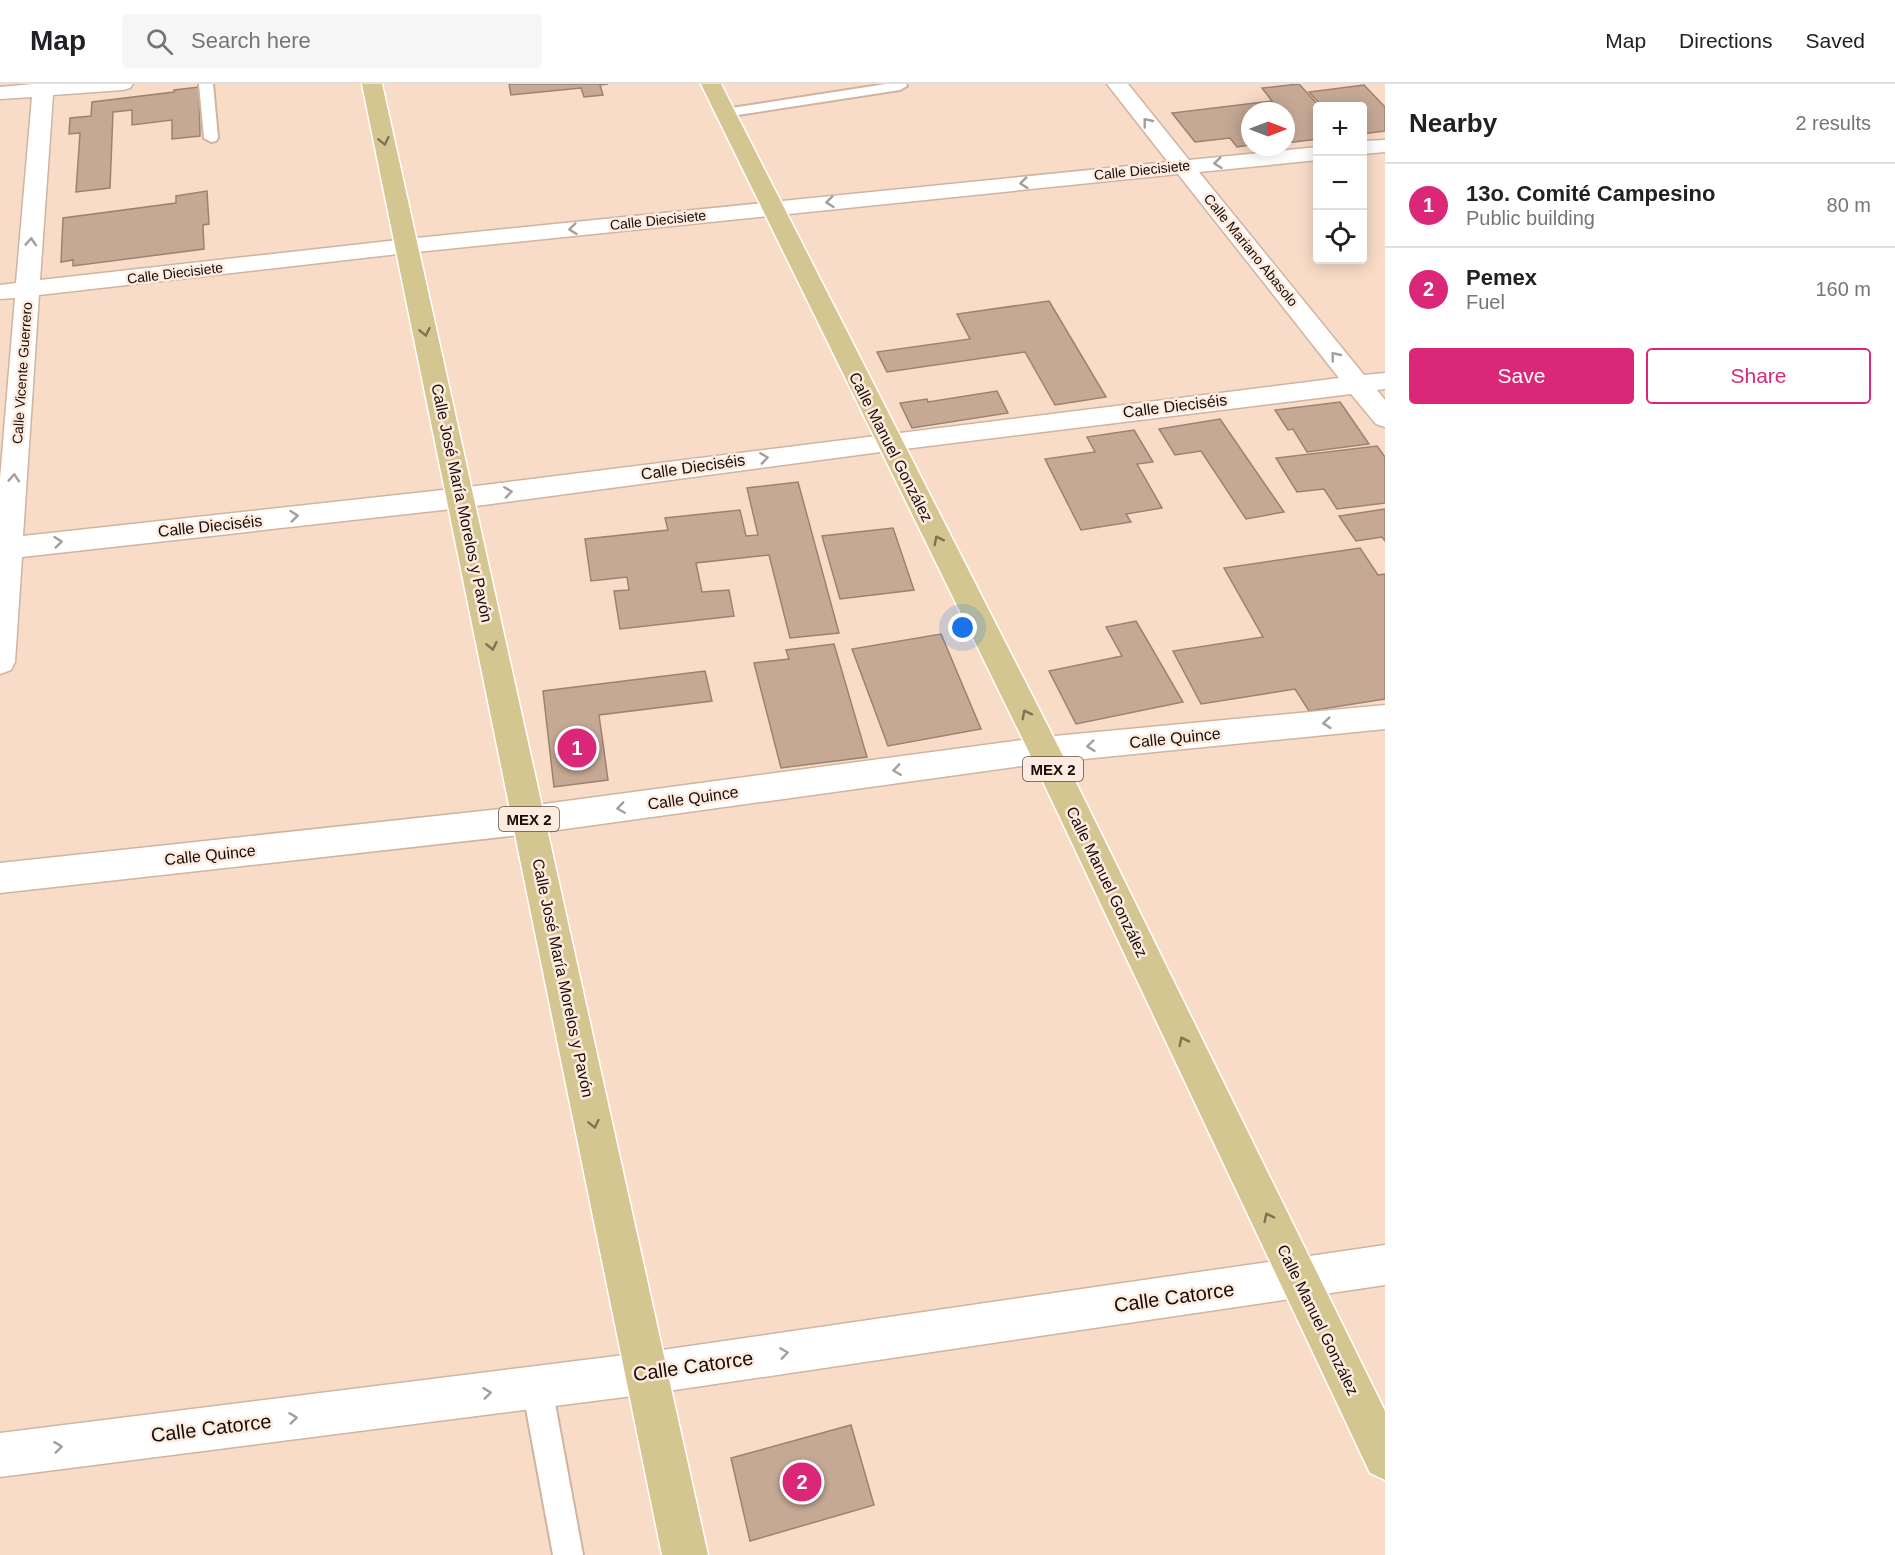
<!DOCTYPE html>
<meta charset="utf-8">
<style>
body{margin:0;font-family:Helvetica,sans-serif;background:#f6f6f6;color:#202124}
.controls{position:absolute;right:18px;top:18px;display:grid;overflow:hidden;border-radius:6px;box-shadow:0 3px 15px #0003}
.controls button{width:54px;height:54px;display:grid;place-items:center;padding:0;border:0;border-bottom:2px solid #e0e0e0;background:#fff;color:#202124;font:30px sans-serif}
.compass{position:absolute;left:1241px;top:18px;width:54px;height:54px;border-radius:50%;background:#fff;box-shadow:0 3px 15px #0003;rotate:90deg}
.you{position:absolute;left:963px;top:544px;width:21px;height:21px;margin:-15px;border:4px solid #fff;border-radius:50%;background:#1a73e8;box-shadow:0 0 0 9px #1a73e833}
.badge{display:grid;place-items:center;width:39px;height:39px;border-radius:50%;background:#db2777;color:#fff;font-size:20px;font-weight:700}
.pin{position:absolute;translate:-50% -50%;border:3px solid #fff;box-shadow:0 2px 6px #0006}
.list{margin:0;padding:0;list-style:none}
h2{display:flex;justify-content:space-between;align-items:center;height:78px;margin:0;padding:0 24px;font-size:26px}
h2 small{font-size:20px;font-weight:400;color:#757577}
.list li{display:grid;grid-template-columns:39px 1fr auto;gap:18px;align-items:center;box-sizing:border-box;height:84px;padding:0 24px;border-top:2px solid #e0e0e0}
.list b{display:block;font-size:22px;white-space:nowrap}
.list p{margin:0;font-size:20px;white-space:nowrap;color:#757577}
.list em{font-size:20px;font-style:normal;color:#757577}
.actions{display:flex;gap:12px;padding:18px 24px}
.actions a{flex:1;padding:14px 0;border:2px solid #db2777;border-radius:6px;text-align:center;font-size:21px;color:#db2777}
.actions .main{background:#db2777;color:#fff}
.icon{flex:none;width:33px;height:33px;fill:none;stroke:currentColor;stroke-width:2;stroke-linecap:round;stroke-linejoin:round}
.map{position:relative;flex:none;width:1385px;height:1471px;overflow:hidden}
header{display:flex;align-items:center;gap:36px;box-sizing:border-box;height:84px;padding:0 30px;background:#fff;border-bottom:2px solid #e0e0e0}
header strong{font-size:28px}
nav{display:flex;gap:33px;margin-inline-start:auto;font-size:21px}
.search{width:420px;height:54px;background:#f6f6f6;display:flex;align-items:center;gap:15px;box-sizing:border-box;padding:0 21px;border-radius:6px;color:#757577;font-size:22px}
main{display:flex}
aside{flex:1;background:#fff}
.map>svg:first-child{display:block}
.building{fill:#c5a995;stroke:#9d826f;stroke-width:1.5}
.lines{fill:none;stroke-linecap:round;stroke-linejoin:round}
.service-casing{stroke:#d0b3a0;stroke-width:4}
.minor-casing{stroke:#d0b3a0;stroke-width:3}
.primary-casing{stroke:#fff;stroke-width:3}
.service{fill:#fff;fill-rule:evenodd}
.minor{fill:#fff;fill-rule:evenodd}
.primary{fill:#d4c691;fill-rule:evenodd}
.oneway{stroke:#a39f9c}
.oneway2{stroke:#7f7353}
.labels{text-anchor:middle;dominant-baseline:central;stroke-width:5;stroke-linejoin:round;paint-order:stroke}
.far-street-label{font-size:14px;fill:#180e08;stroke:#feebdf}
.shield{fill:#feebdf;stroke:#5d5048;stroke-width:1.5}
.shield-label{font-size:15px;font-weight:bold;fill:#180e08}
.street-label{font-size:16px;fill:#180e08;stroke:#feebdf}
.near-street-label{font-size:20px;fill:#180e08;stroke:#feebdf}
</style>
<header>
<strong>Map</strong>
<div class="search"><svg class="icon" aria-label="search" viewBox="0 0 24 24"><circle cx="10" cy="10" r="6"/><path d="M15 15l6 6"/></svg>Search here</div>
<nav><a>Map</a><a>Directions</a><a>Saved</a></nav>
</header>
<main>
<div class="map">
<svg width="1385" height="1471" viewBox="0 0 1385 1471">
<rect width="100%" height="100%" fill="#f9dcc7"/>
<!-- building -->
<g class="building">
<path d="M509,0h99l-8,1 3,10 -19,2 -3,-9 -70,7z"/>
<path d="M1299,0l20,22 -1,33 -32,4v-32h-36v34l-13,2 -7,-9 -35,4 -23,-29 100,-12 -10,-13z"/>
<path d="M1364,1l21,22v24l-23,3v-28h-40l-13,-14z"/>
<path d="M199,3l1,49 -28,3v-19l-40,5v-15l-19,2 -3,76 -34,4 4,-59 -11,1 1,-16 21,-2 1,-14 82,-10v-2z"/>
<path d="M207,107l2,33 -6,1 1,24 -131,17v-6l-12,2 2,-44 113,-15v-7z"/>
<path d="M1049,217l57,96 -51,8 -30,-53 -138,20 -10,-20 93,-13 -13,-25z"/>
<path d="M997,307l11,22 -96,15 -12,-25 27,-4 1,3z"/>
<path d="M1340,318l29,42 -62,8 -14,-23 -5,1 -13,-20z"/>
<path d="M1220,335l64,93 -38,7 -45,-68 -26,4 -16,-26z"/>
<path d="M1134,346l19,32 -16,2 25,44 -36,6 5,8 -50,8 -36,-71 50,-7 -8,-15z"/>
<path d="M1377,362l8,11v46l-48,6 -13,-20 -27,3 -21,-34z"/>
<path d="M798,398l41,151 -49,5 -21,-83 -73,8 6,29 27,-2 5,26 -114,13 -6,-38 15,-1 -2,-13 -36,4 -6,-42 83,-9 -3,-12 75,-8 6,26 12,-1 -11,-47z"/>
<path d="M1385,425v32l-3,-4 -26,4 -17,-25z"/>
<path d="M893,444l21,62 -74,9 -18,-63z"/>
<path d="M1360,464l18,27 7,-1v125l-76,12 -14,-22 -94,15 -28,-53 90,-14 -39,-69z"/>
<path d="M1136,537l47,81 -107,22 -27,-53 73,-15 -16,-29z"/>
<path d="M941,550l40,95 -93,17 -36,-97z"/>
<path d="M834,560l33,113 -86,11 -27,-105 35,-4 -3,-9z"/>
<path d="M705,587l7,30 -113,14 9,65 -54,7 -11,-96z"/>
<path d="M851,1341l23,80 -124,36 -19,-83z"/>
</g>
<g class="lines">
<defs>
<g id="service">
<path d="M199,0h14l5,54 -2,3 -5,1 -7,-4z"/>
<path d="M886,0h20l1,2 -7,4 -175,27 -7,-4 7,-4z"/>
<path d="M537,1288l10,5 5,10 31,168h-30l-31,-168 5,-10z"/>
</g>
<g id="minor">
<path d="M33,0h100l-3,4 -7,2 -70,5 -13,185 367,-41 761,-77 -61,-78h21l61,76 129,-13v13l-119,12 165,203 21,-2v16l-8,1 8,10v27l-9,-3 -25,-30 -463,57 -427,57 -439,49 -7,105 -4,8 -11,4v-195l15,-181 -15,1v-14l16,-2 16,-186 -32,2v-12zM1178,90l161,204 -878,110 -438,48 16,-241 368,-42z"/>
<path d="M1385,56v12l-23,2v-13z"/>
<path d="M1385,621v24l-341,34 -515,71 -529,59v-30l529,-57 515,-69z"/>
<path d="M1385,1161v40l-737,109 -648,83v-44l648,-81z"/>
</g>
<g id="primary">
<path d="M362,0h20l326,1471h-46z"/>
<path d="M701,0h20l339,666 325,661v69l-15,-7 -342,-723z"/>
</g>
</defs>
<!-- service casing -->
<use href="#service" class="service-casing"/>
<!-- minor casing -->
<use href="#minor" class="minor-casing"/>
<!-- primary casing -->
<use href="#primary" class="primary-casing"/>
<!-- service -->
<use href="#service" class="service"/>
<!-- minor -->
<use href="#minor" class="minor"/>
<!-- primary -->
<use href="#primary" class="primary"/>
</g>
<!-- one-way arrows -->
<defs><path id="oneway-chevron" d="M-2-3.5L2.5 0L-2 3.5" fill="none" stroke-width="1.6" stroke-linecap="round" stroke-linejoin="round" transform="scale(1.5)"/></defs>
<g class="oneway">
<use href="#oneway-chevron" transform="translate(1147 38) rotate(-129)"/>
<use href="#oneway-chevron" transform="translate(1218 79) rotate(174)"/>
<use href="#oneway-chevron" transform="translate(1024 99) rotate(174)"/>
<use href="#oneway-chevron" transform="translate(830 118) rotate(174)"/>
<use href="#oneway-chevron" transform="translate(573 145) rotate(174)"/>
<use href="#oneway-chevron" transform="translate(31 158) rotate(-86)"/>
<use href="#oneway-chevron" transform="translate(1335 272) rotate(-129)"/>
<use href="#oneway-chevron" transform="translate(764 374) rotate(-8)"/>
<use href="#oneway-chevron" transform="translate(14 394) rotate(-86)"/>
<use href="#oneway-chevron" transform="translate(508 408) rotate(-8)"/>
<use href="#oneway-chevron" transform="translate(294 432) rotate(-6)"/>
<use href="#oneway-chevron" transform="translate(58 458) rotate(-6)"/>
<use href="#oneway-chevron" transform="translate(1327 639) rotate(174)"/>
<use href="#oneway-chevron" transform="translate(1091 662) rotate(174)"/>
<use href="#oneway-chevron" transform="translate(897 686) rotate(172)"/>
<use href="#oneway-chevron" transform="translate(621 724) rotate(172)"/>
<use href="#oneway-chevron" transform="translate(784 1269) rotate(-8)"/>
<use href="#oneway-chevron" transform="translate(487 1309) rotate(-7)"/>
<use href="#oneway-chevron" transform="translate(293 1334) rotate(-7)"/>
<use href="#oneway-chevron" transform="translate(58 1363) rotate(-7)"/>
</g>
<g class="oneway2">
<use href="#oneway-chevron" transform="translate(384 57) rotate(78)"/>
<use href="#oneway-chevron" transform="translate(425 248) rotate(78)"/>
<use href="#oneway-chevron" transform="translate(938 456) rotate(-117)"/>
<use href="#oneway-chevron" transform="translate(492 562) rotate(78)"/>
<use href="#oneway-chevron" transform="translate(1026 630) rotate(-117)"/>
<use href="#oneway-chevron" transform="translate(1183 957) rotate(-116)"/>
<use href="#oneway-chevron" transform="translate(594 1040) rotate(78)"/>
<use href="#oneway-chevron" transform="translate(1268 1133) rotate(-116)"/>
</g>
<g class="labels">
<!-- far-street labels -->
<g class="far-street-label">
<text transform="translate(1142 86) rotate(-6)">Calle Diecisiete</text>
<text transform="translate(658 136) rotate(-6)">Calle Diecisiete</text>
<text transform="translate(1251 166) rotate(51)">Calle Mariano Abasolo</text>
<text transform="translate(175 189) rotate(-7)">Calle Diecisiete</text>
<text transform="translate(22 289) rotate(-86)">Calle Vicente Guerrero</text>
</g>
<!-- shield labels -->
<g class="shield">
<rect x="1023" y="673" width="60" height="24" rx="4.5"/>
<rect x="499" y="723" width="60" height="24" rx="4.5"/>
</g>
<g class="shield-label">
<text x="1053" y="685">MEX 2</text>
<text x="529" y="735">MEX 2</text>
</g>
<!-- street labels -->
<g class="street-label">
<text transform="translate(1175 322) rotate(-7)">Calle Dieciséis</text>
<text transform="translate(891 363) rotate(63)">Calle Manuel González</text>
<text transform="translate(693 383) rotate(-8)">Calle Dieciséis</text>
<text transform="translate(462 419) rotate(78)">Calle José María Morelos y Pavón</text>
<text transform="translate(210 442) rotate(-6)">Calle Dieciséis</text>
<text transform="translate(1175 654) rotate(-6)">Calle Quince</text>
<text transform="translate(693 714) rotate(-8)">Calle Quince</text>
<text transform="translate(210 771) rotate(-6)">Calle Quince</text>
<text transform="translate(1107 798) rotate(64)">Calle Manuel González</text>
<text transform="translate(563 894) rotate(78)">Calle José María Morelos y Pavón</text>
<text transform="translate(1318 1236) rotate(64)">Calle Manuel González</text>
</g>
<!-- near-street labels -->
<g class="near-street-label">
<text transform="translate(1174 1213) rotate(-8)">Calle Catorce</text>
<text transform="translate(693 1282) rotate(-8)">Calle Catorce</text>
<text transform="translate(211 1344) rotate(-7)">Calle Catorce</text>
</g>
</g>
</svg>
<div class="controls">
<button>+</button>
<button>−</button>
<button><svg class="icon" aria-label="locate" viewBox="0 0 24 24"><circle cx="12" cy="12" r="6"/><path d="M12 2v4M12 18v4M2 12h4M18 12h4"/></svg></button>
</div>
<svg class="compass" viewBox="-18 -18 36 36"><path d="M0-13l5 13h-10z" fill="#e53935"/><path d="M0 13l5-13h-10z" fill="#757577"/></svg>
<div class="you"></div>
<div class="pin badge" style="left:577px;top:664px">1</div>
<div class="pin badge" style="left:802px;top:1398px">2</div>
</div>
<aside>
<h2>Nearby<small>2 results</small></h2>
<ul class="list">
<li><span class="badge">1</span><div><b>13o. Comité Campesino</b><p>Public building</p></div><em>80 m</em></li>
<li><span class="badge">2</span><div><b>Pemex</b><p>Fuel</p></div><em>160 m</em></li>
</ul>
<div class="actions"><a class="main">Save</a><a>Share</a></div>
</aside>
</main>
